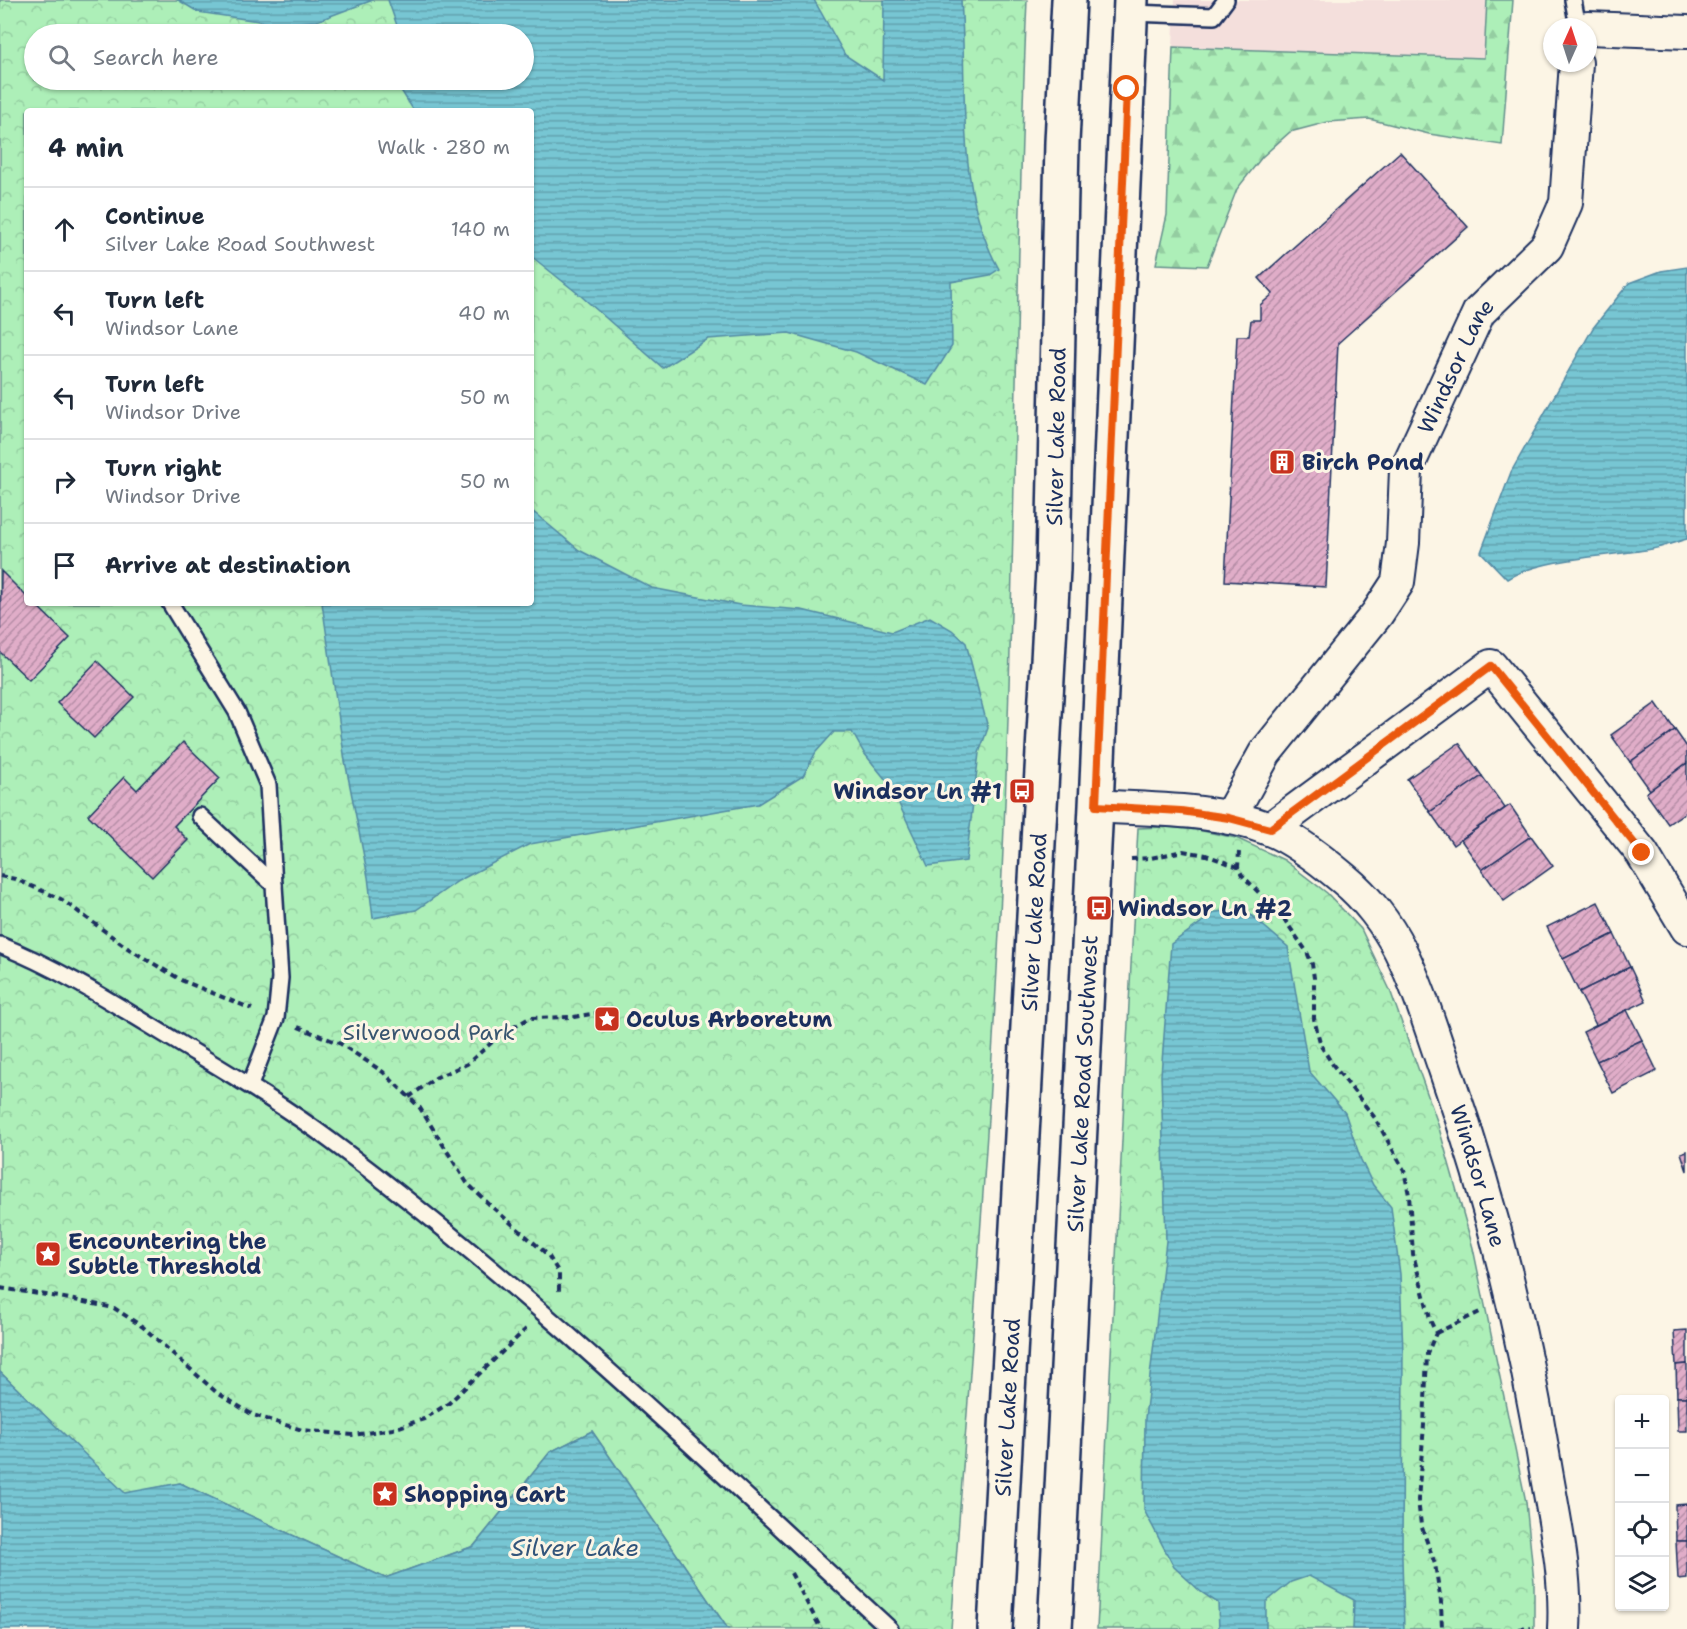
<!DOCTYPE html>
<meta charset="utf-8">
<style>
body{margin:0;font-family:"Shantell Sans",sans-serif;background:#f2f2f3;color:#1f2937}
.controls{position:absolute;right:18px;bottom:18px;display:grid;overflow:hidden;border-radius:6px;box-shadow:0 2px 4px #0004}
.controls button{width:54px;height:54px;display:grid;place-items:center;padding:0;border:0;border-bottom:2px solid #e0e1e3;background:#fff;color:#1f2937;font:30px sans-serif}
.compass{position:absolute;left:1543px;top:18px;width:54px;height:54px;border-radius:50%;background:#fff;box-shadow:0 2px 4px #0004;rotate:3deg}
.stop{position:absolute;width:18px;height:18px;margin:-14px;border:4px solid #ea580c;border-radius:50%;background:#fff}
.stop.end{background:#ea580c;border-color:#fff;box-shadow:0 2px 6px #0008}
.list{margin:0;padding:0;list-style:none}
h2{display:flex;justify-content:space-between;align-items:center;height:78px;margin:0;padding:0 24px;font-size:26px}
h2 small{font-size:20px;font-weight:400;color:#747a83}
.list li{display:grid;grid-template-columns:39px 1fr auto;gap:18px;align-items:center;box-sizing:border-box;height:84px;padding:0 24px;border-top:2px solid #e0e1e3}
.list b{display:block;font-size:22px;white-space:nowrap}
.list p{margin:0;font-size:20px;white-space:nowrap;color:#747a83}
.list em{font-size:20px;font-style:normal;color:#747a83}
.icon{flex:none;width:33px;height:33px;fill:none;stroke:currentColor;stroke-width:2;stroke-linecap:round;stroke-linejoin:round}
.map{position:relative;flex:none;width:1687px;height:1629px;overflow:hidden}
.search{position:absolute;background:#fff;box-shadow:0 2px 4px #0004;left:24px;top:24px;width:510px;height:66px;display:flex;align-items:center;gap:15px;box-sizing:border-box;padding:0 21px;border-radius:33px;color:#747a83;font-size:22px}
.panel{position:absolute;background:#fff;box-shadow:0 2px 4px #0004;left:24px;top:108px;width:510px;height:498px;border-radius:6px}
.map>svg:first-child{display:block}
.built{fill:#f4dfdc}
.forest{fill:url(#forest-firs);stroke:#648f8b;stroke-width:1.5}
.park{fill:url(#park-crowns);stroke:#648f8b;stroke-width:1.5;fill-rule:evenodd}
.water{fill:url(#water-rules);stroke:#528aa4;stroke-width:1.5}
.building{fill:url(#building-hatch);stroke:#1b2f5e;stroke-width:1.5}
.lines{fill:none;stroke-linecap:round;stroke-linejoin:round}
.service-casing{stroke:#1b2f5e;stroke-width:20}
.minor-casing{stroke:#1b2f5e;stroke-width:36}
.secondary-casing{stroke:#1b2f5e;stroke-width:38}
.path{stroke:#1b2f5e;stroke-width:4;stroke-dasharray:6 4.5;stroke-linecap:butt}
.service{stroke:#fcf5e5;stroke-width:15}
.minor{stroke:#fcf5e5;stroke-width:32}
.secondary{stroke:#fcf5e5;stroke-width:33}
.route{stroke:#ea580c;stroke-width:8}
.labels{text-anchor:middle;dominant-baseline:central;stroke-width:6;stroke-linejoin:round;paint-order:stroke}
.street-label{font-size:22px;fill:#1b2f5e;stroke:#fcf5e5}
.poi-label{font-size:22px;font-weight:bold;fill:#1b2f5e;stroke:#fcf5e5;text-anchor:start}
.park-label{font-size:22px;fill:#385570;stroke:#fcf5e5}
.water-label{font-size:24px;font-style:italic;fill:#32557b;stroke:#fcf5e5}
</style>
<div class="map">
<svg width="1687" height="1629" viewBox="0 0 1687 1629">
<defs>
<pattern id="forest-firs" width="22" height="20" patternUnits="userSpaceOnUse" patternTransform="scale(1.5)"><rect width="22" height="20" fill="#adefb8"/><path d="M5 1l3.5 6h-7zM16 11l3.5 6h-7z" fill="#94cda1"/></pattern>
<pattern id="park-crowns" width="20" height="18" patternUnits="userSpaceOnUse" patternTransform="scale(1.5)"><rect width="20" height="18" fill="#adefb8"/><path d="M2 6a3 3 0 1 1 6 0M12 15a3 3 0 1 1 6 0" fill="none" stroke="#94cda1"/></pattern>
<pattern id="water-rules" width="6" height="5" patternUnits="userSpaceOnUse" patternTransform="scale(1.5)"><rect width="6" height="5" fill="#77c6d3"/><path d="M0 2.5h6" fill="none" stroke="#61a1ae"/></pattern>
<pattern id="building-hatch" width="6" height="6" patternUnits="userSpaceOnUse" patternTransform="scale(1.5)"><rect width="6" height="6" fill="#e0adc8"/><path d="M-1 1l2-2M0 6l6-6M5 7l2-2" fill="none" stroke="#b58da6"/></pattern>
</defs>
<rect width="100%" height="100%" fill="#fcf5e5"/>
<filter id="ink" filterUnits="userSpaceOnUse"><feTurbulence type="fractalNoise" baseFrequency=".0167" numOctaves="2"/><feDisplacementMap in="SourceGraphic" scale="12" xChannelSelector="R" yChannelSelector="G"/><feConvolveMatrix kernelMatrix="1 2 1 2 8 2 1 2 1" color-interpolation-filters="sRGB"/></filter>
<g filter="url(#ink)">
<!-- built -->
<path class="built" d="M1175,0h312l-3,58 -311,-11z"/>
<!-- forest -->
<path class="forest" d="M1487,0h26l-11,145 -73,-11 -60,-15 -41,3 -38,10 -28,25 -25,32 -30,77 -51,-2 11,-49 6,-168 311,11z"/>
<!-- park -->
<g class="park">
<path d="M0,0h1027c-12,268 -11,535 -22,803 -11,276 -34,551 -54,826h-223l-136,-198 -42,21 -76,94 -89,32 -205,-95 -55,11 -125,-122zM34,34h490v46h-490zM27,111h504v492h-504z"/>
<path d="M1166,827l32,3 38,8 48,22 43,33 34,36 29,61 47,131 36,127 53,254 8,80v47h-437l41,-801z"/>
</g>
<!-- water -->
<g class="water">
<path d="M178,0h195l-56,21 -45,2 -74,-11z"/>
<path d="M388,0h426l31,55 38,25 1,-80h77c7,87 -7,190 38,269l-9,6 -39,7 1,64 -25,39 -71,-33 -67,-19 -81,6 -45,29 -82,-72 -50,-40v-145h-117l-15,-24v-7h125v-46h-124z"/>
<path d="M1687,267v272c-12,3 -23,8 -35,10 -41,7 -111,9 -145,30l-26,-27 30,-80 82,-144 36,-45 32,-12z"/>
<path d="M531,510l48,40 73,38 88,17 62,5 90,22 38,-15 22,13 14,13 22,85 -9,25 -13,108 -38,5 -38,-81 -26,-32 -12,-21h-18l-18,20 -13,24 -45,28 -228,40 -72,37 -42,29 -43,8 -5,-41 -23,-116 -23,-158h209z"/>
<path d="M1244,909l44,38 21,124 36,42 16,47 12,25 18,22 9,67 3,79 -1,205 2,71h-51l1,-29 -45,-24 -18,6 -25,20v27h-47l-1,-26 -17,-11 -27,-25 -30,-57 1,-92 21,-177 -5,-166 10,-131 45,-32z"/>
<path d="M0,1372l125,121 55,-10 205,95 89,-32 76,-94 42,-21 136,198h-728z"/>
</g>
<!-- building -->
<g class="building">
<path d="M1400,152l68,75 -130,116 -12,244 -101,-6 12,-245h12l2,-16h9v-15l13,-11 -14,-16z"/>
<path d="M1,571l26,26v6h7l36,35 -41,42 -29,-28z"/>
<path d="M97,661l37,36 -40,41 -37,-35z"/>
<path d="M1656,703l19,27 -45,32 -19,-27z"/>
<path d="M1675,730l12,17v16l-37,27 -20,-28z"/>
<path d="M183,742l37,36 -46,48 14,14 -36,37 -64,-62 36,-38 13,13z"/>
<path d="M1459,743l23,33 -52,36 -23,-33z"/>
<path d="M1687,763v48l-19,13 -22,-31z"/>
<path d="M1482,776l23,32 -52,37 -23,-33z"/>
<path d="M1510,805l21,31 -49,34 -21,-30z"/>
<path d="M1531,836l22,30 -49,35 -22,-31z"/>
<path d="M1598,902l16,32 -51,25 -16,-32z"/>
<path d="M1614,934l16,33 -51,25 -16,-33z"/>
<path d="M1630,967l16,34 -50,24 -17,-33z"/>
<path d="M1627,1010l15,30 -45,21 -14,-29z"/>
<path d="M1642,1040l15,31 -44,22 -16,-32z"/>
<path d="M1687,1151v20l-6,-18z"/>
<path d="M1687,1330v34l-11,1 -2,-34z"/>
<path d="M1687,1364v33h-10l-1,-32z"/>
<path d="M1677,1397h10v34h-9z"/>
<path d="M1687,1504v37h-11l-1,-36z"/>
<path d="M1676,1541h11v37l-9,1z"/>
</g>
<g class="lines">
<defs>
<g id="service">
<path d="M1573,0l5,27"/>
<path d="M1131,13l83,3 12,-16"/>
<path d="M170,603l67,109 31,73 6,100"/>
<path d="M200,816l74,69 6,93 -4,40 -26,67"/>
<path d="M0,945c63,25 121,63 179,98 51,31 104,62 152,98 199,148 377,321 559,488"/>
</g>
<g id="minor">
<path d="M1588,28l99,4"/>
<path id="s1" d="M1096,806c57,4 119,2 173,23 24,9 56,34 75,50 22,18 43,45 56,71 19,38 31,79 45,119 46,131 79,265 101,402 9,52 21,105 18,158"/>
<path id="s2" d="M1229,818l36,-65 112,-139 21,-32 5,-39 3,-73 73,-158 68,-66 19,-43 10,-140"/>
<path d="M1270,829l221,-163 151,187 45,75"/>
</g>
<g id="secondary">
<path id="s3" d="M995,1629l58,-1060 9,-427 7,-142"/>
<path id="s4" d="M1055,1629l41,-823 35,-806"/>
</g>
</defs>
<!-- service casing -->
<use href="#service" class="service-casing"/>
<!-- minor casing -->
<use href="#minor" class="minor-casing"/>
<!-- secondary casing -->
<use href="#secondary" class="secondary-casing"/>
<!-- path -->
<g class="path">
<path d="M1239,852l-1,15 4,8 42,44 23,33 5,12 2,14v41l7,27 12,19 42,53 29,52 5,25 4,59 18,68 5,11 -9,21 -3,71 -6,75 3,25 14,39 6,38 1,27"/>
<path d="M1131,859l20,-1 32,-7 23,4 32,12"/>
<path d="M0,876l15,3 46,20 68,50 54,32 69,28"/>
<path d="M298,1027l43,17 42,28 26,25 11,11 47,75 24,23 57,49 11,18v19"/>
<path d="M409,1097l28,-20 30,-13 31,-27 31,-19 45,-1 34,-6"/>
<path d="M0,1288l59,9 55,11 29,19 73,65 37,23 49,15 51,5 40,-6 31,-10 25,-16 77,-74"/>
<path d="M1436,1333l46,-22"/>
<path d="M791,1573l30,56"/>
<path d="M1519,1629l12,-1"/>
</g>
<!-- service -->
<use href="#service" class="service"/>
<!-- minor -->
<use href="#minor" class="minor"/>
<!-- secondary -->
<use href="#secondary" class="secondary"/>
</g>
</g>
<g class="lines" filter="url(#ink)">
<!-- route -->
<path class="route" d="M1127,89l-31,717 85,5 48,7 41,11 221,-163 151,187"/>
</g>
<!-- icons -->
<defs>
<symbol id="building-square" viewBox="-11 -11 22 22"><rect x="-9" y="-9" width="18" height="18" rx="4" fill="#c8321e" stroke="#fcf5e5"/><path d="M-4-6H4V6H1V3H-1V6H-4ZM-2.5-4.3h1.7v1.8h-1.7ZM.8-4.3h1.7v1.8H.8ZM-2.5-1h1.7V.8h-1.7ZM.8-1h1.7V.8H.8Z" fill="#fff"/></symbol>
<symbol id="bus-square" viewBox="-11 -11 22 22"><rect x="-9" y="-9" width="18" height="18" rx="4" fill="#c8321e" stroke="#fcf5e5"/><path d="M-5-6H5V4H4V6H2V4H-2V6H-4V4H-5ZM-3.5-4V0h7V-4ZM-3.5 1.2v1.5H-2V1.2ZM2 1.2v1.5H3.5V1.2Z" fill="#fff"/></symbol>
<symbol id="sight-square" viewBox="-11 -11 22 22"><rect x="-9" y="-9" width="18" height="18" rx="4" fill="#c8321e" stroke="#fcf5e5"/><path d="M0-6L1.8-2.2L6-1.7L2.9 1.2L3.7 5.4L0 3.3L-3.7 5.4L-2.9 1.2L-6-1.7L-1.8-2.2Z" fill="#fff"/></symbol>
</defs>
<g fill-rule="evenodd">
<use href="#building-square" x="1267" y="447" width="30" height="30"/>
<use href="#bus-square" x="1007" y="776" width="30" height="30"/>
<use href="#bus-square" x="1084" y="893" width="30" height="30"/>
<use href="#sight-square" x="592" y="1004" width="30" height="30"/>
<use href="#sight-square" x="33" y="1239" width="30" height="30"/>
<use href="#sight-square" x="370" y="1479" width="30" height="30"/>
</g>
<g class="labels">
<!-- street labels -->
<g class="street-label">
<text stroke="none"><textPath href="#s2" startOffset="519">Windsor Lane</textPath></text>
<text stroke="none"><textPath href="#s3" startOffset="1194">Silver Lake Road</textPath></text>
<text stroke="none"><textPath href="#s3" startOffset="708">Silver Lake Road</textPath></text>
<text stroke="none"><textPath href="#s4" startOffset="546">Silver Lake Road Southwest</textPath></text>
<text stroke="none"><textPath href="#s1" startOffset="596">Windsor Lane</textPath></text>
<text stroke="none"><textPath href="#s3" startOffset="222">Silver Lake Road</textPath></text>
</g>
<!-- poi labels -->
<g class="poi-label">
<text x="1302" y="462">Birch Pond</text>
<text x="1002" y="791" text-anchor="end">Windsor Ln #1</text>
<text x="1118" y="908">Windsor Ln #2</text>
<text x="626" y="1019">Oculus Arboretum</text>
<text x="68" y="1241">Encountering the<tspan x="68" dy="25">Subtle Threshold</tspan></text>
<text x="404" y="1494">Shopping Cart</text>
</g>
<!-- park labels -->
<g class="park-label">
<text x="429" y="1032">Silverwood Park</text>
</g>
<!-- water labels -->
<g class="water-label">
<text x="575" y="1548">Silver Lake</text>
</g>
</g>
</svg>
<div class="controls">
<button>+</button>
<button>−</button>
<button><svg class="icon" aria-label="locate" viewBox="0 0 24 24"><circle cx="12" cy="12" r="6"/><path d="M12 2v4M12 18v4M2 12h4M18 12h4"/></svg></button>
<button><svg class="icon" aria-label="layers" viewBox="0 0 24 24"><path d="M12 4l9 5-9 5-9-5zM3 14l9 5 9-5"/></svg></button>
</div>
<svg class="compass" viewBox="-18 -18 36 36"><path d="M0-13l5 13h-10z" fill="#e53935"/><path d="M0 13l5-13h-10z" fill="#747a83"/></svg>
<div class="stop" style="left:1127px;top:89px"></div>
<div class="stop end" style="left:1642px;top:853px"></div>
<div class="search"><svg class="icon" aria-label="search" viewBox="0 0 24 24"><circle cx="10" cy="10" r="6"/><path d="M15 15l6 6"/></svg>Search here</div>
<section class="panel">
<h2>4 min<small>Walk · 280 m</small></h2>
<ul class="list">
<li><svg class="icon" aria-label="ahead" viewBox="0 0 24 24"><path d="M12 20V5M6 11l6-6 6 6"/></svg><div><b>Continue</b><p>Silver Lake Road Southwest</p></div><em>140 m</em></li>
<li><svg class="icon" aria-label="left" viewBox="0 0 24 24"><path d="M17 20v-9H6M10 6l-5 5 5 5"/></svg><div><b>Turn left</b><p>Windsor Lane</p></div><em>40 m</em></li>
<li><svg class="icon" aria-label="left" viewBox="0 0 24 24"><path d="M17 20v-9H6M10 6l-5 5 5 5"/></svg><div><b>Turn left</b><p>Windsor Drive</p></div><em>50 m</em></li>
<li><svg class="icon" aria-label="right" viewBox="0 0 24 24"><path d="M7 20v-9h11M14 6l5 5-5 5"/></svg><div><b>Turn right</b><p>Windsor Drive</p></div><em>50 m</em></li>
<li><svg class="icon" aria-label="arrive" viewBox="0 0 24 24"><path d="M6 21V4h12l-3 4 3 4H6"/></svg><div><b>Arrive at destination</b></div></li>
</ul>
</section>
</div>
